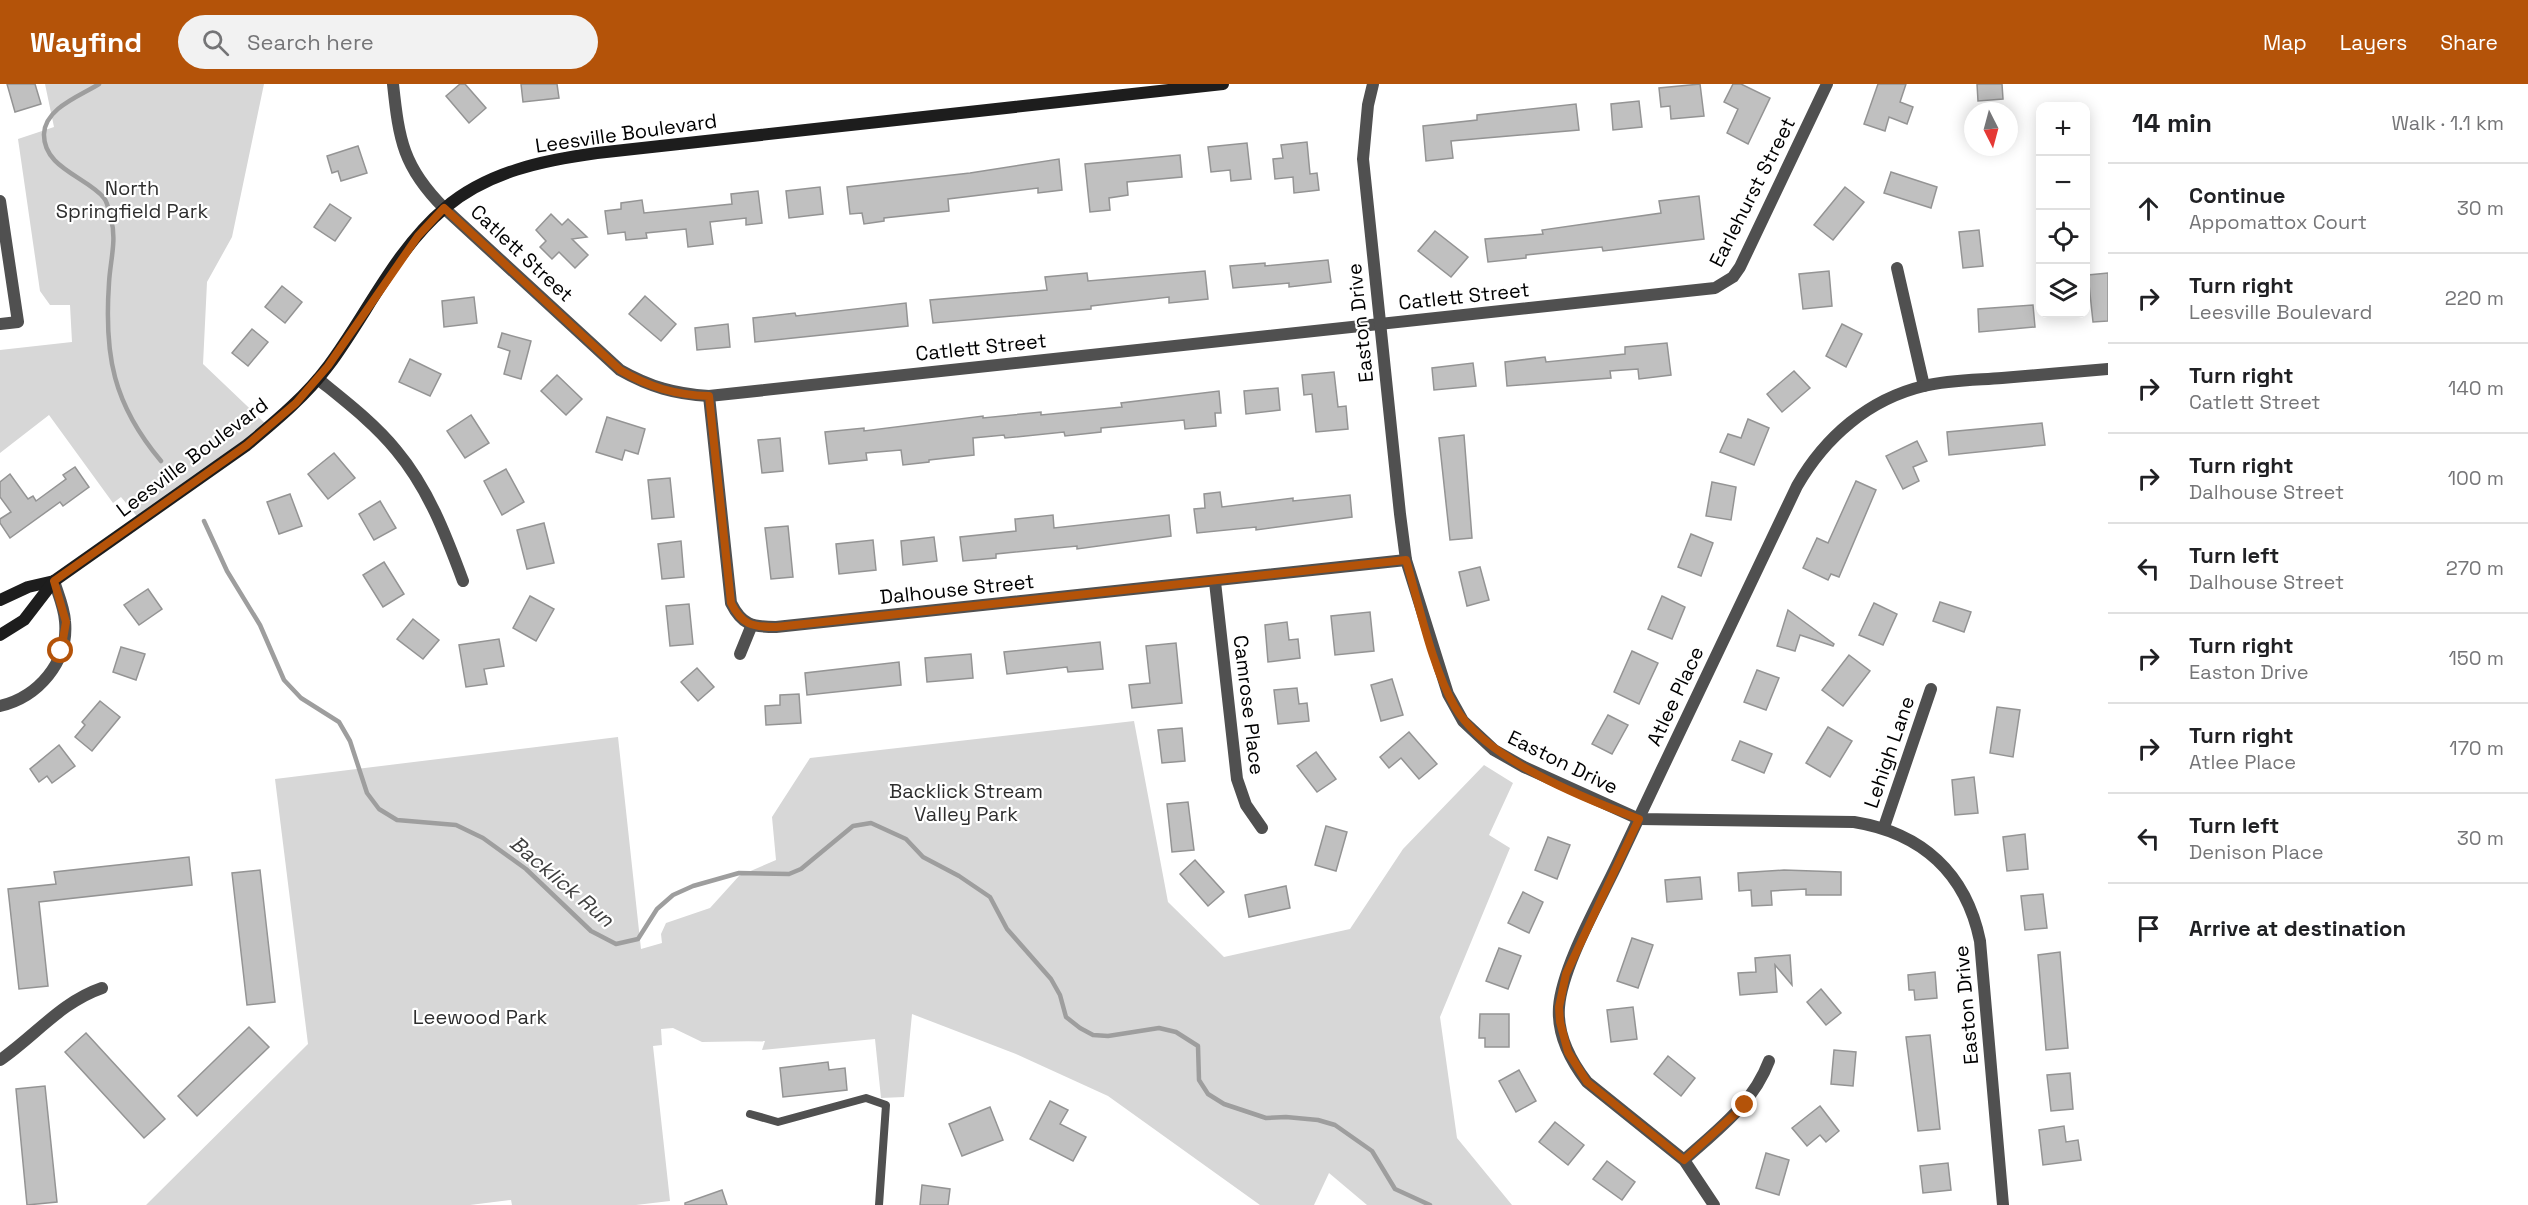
<!DOCTYPE html>
<meta charset="utf-8">
<style>
body{margin:0;font-family:"Space Grotesk",sans-serif;background:#f2f2f2;color:#202124}
.controls{position:absolute;right:18px;top:18px;display:grid;overflow:hidden;border-radius:12px;box-shadow:0 3px 15px #0003}
.controls button{width:54px;height:54px;display:grid;place-items:center;padding:0;border:0;border-bottom:2px solid #e0e0e0;background:#fff;color:#202124;font:30px sans-serif}
.compass{position:absolute;left:1964px;top:18px;width:54px;height:54px;border-radius:50%;background:#fff;box-shadow:0 3px 15px #0003;rotate:174deg}
.stop{position:absolute;width:18px;height:18px;margin:-14px;border:4px solid #b45309;border-radius:50%;background:#fff}
.stop.end{background:#b45309;border-color:#fff;box-shadow:0 2px 6px #0008}
.list{margin:0;padding:0;list-style:none}
h2{display:flex;justify-content:space-between;align-items:center;height:78px;margin:0;padding:0 24px;font-size:26px}
h2 small{font-size:20px;font-weight:400;color:#757577}
.list li{display:grid;grid-template-columns:39px 1fr auto;gap:18px;align-items:center;box-sizing:border-box;height:90px;padding:0 24px;border-top:2px solid #e0e0e0}
.list b{display:block;font-size:22px;white-space:nowrap}
.list p{margin:0;font-size:20px;white-space:nowrap;color:#757577}
.list em{font-size:20px;font-style:normal;color:#757577}
.icon{flex:none;width:33px;height:33px;fill:none;stroke:currentColor;stroke-width:2;stroke-linecap:round;stroke-linejoin:round}
.map{position:relative;flex:none;width:2108px;height:1121px;overflow:hidden}
header{display:flex;align-items:center;gap:36px;box-sizing:border-box;height:84px;padding:0 30px;background:#b45309;color:#fff}
header strong{font-size:28px}
nav{display:flex;gap:33px;margin-inline-start:auto;font-size:21px}
.search{width:420px;height:54px;background:#f2f2f2;display:flex;align-items:center;gap:15px;box-sizing:border-box;padding:0 21px;border-radius:33px;color:#757577;font-size:22px}
main{display:flex}
aside{flex:1;background:#fff}
.map>svg:first-child{display:block}
.green{fill:#d7d7d7}
.lines{fill:none;stroke-linecap:round;stroke-linejoin:round}
.stream{stroke:#9e9e9e;stroke-width:4.5}
.building{fill:#c0c0c0;stroke:#949494;stroke-width:1.5}
.lane{stroke:#505050;stroke-width:8}
.street{stroke:#505050;stroke-width:12}
.secondary{stroke:#1d1d1d;stroke-width:12}
.route{stroke:#b45309;stroke-width:8}
.labels{text-anchor:middle;dominant-baseline:central;stroke-width:4.5;stroke-linejoin:round;paint-order:stroke}
.street-label{font-size:20px;fill:#000;stroke:#fff}
.park-label{font-size:20px;fill:#2e2e2e;stroke:#fff}
.water-label{font-size:21px;font-style:italic;fill:#3f3f3f;stroke:#fff}
</style>
<header>
<strong>Wayfind</strong>
<div class="search"><svg class="icon" aria-label="search" viewBox="0 0 24 24"><circle cx="10" cy="10" r="6"/><path d="M15 15l6 6"/></svg>Search here</div>
<nav><a>Map</a><a>Layers</a><a>Share</a></nav>
</header>
<main>
<div class="map">
<svg width="2108" height="1121" viewBox="0 0 2108 1121">
<rect width="100%" height="100%" fill="#fff"/>
<!-- green -->
<g class="green">
<path d="M45,0h219l-32,153 -25,45 -4,82 66,63 -129,93 -19,-23 -8,6 -64,-88 -49,38v-103l72,-8 -2,-37h-20l-10,-14 -22,-152 36,-12z"/>
<path d="M1134,637l34,181 56,55 126,-28 53,-80 81,-84 29,18 -24,52 21,13 -70,169 17,121 55,67h-145l-38,-32 -15,32h-54l-152,-109 -92,-42 -104,-40 -8,83 -23,1 -6,-59 -113,11 3,-9 -63,1 -29,-14 -12,1 1,16 -9,1 17,155 -34,4h-124l-1,-5 -41,5h-324l162,-161 -33,-265 343,-42 23,212 21,-6 -1,-9 5,-11 44,-15 29,-32 37,-16 -4,-43 38,-59z"/>
</g>
<g class="lines">
<!-- stream -->
<g class="stream">
<path d="M99,0c-19,12 -54,24 -55,50 -1,34 43,43 60,64 4,5 5,14 7,21 6,21 -1,43 -2,64 -5,72 4,121 52,178"/>
<path d="M204,437l23,50 33,54 24,55 17,18 38,24 11,19 17,52 12,16 18,11 59,5 27,13 43,31 65,62 25,13 22,-5 19,-30 16,-14 20,-9 46,-13 50,1 12,-5 52,-43 18,-3 35,16 17,18 36,19 31,21 17,32 44,50 9,16 6,22 14,11 13,7 15,1 51,-8 17,4 22,14 1,34 9,14 16,10 42,14 20,-1 32,3 17,5 37,26 23,38 35,16"/>
</g>
</g>
<!-- building -->
<g class="building">
<path d="M7,0h28l6,20 -26,8z"/>
<path d="M460,0h5l21,24 -17,15 -23,-27z"/>
<path d="M521,0h36l2,14 -36,4z"/>
<path d="M1700,0l4,32 -33,3 -1,-13 -9,1 -2,-19z"/>
<path d="M1733,0h8l29,14 -22,46 -21,-11 11,-24 -14,-7z"/>
<path d="M1878,0h28l-6,18 13,5 -6,17 -18,-7 -4,14 -21,-7z"/>
<path d="M1977,0h25l1,15 -25,2z"/>
<path d="M1639,17l3,26 -29,3 -2,-26z"/>
<path d="M1576,20l3,26 -128,11 2,17 -27,3 -3,-35 54,-6v-5z"/>
<path d="M1307,58l3,32 7,-1 2,17 -25,3 -1,-16 -18,2 -2,-20 10,-1 -2,-13z"/>
<path d="M1247,59l4,36 -20,2 -1,-11 -19,2 -3,-25z"/>
<path d="M358,62l9,27 -26,8 -3,-10 -6,2 -5,-17z"/>
<path d="M1180,71l2,22 -55,5 1,13 -19,3 1,12 -20,2 -5,-48z"/>
<path d="M1059,75l3,31 -24,3v-5l-90,11 1,12 -65,7v3l-20,3 -2,-11 -12,1 -3,-27 123,-14z"/>
<path d="M1891,88l46,15 -6,21 -47,-15z"/>
<path d="M820,103l3,27 -34,4 -3,-27z"/>
<path d="M1845,103l19,15 -31,38 -19,-15z"/>
<path d="M758,107l4,32 -16,2v-7l-36,4 3,22 -25,3 -2,-18 -40,4 1,5 -21,2 -1,-8 -17,2 -3,-23 16,-2v-6l21,-3 2,13 88,-9 -1,-10z"/>
<path d="M1699,112l5,43 -101,12 -1,-4 -76,8v3l-38,4 -3,-23 58,-5 -1,-4 119,-17 -2,-12z"/>
<path d="M330,120l21,14 -16,23 -21,-14z"/>
<path d="M551,130l11,11 6,-6 19,18 -15,2 16,16 -13,13 -16,-16 -7,7 -12,-12 6,-6 -10,-11z"/>
<path d="M1979,146l4,36 -20,2 -4,-36z"/>
<path d="M1435,147l33,26 -17,20 -33,-26z"/>
<path d="M1328,176l3,22 -42,5v-4l-56,5 -3,-22 35,-3v3z"/>
<path d="M1205,187l3,28 -39,4v-6l-78,9v3l-158,14 -3,-23 117,-10 -2,-13 42,-4 1,8z"/>
<path d="M1829,187l3,35 -29,3 -4,-35z"/>
<path d="M2108,189v48l-15,1 -5,-47z"/>
<path d="M282,202l20,16 -17,21 -20,-16z"/>
<path d="M645,212l31,28 -15,17 -32,-27z"/>
<path d="M474,213l3,26 -33,4 -2,-26z"/>
<path d="M906,219l2,23 -153,16 -2,-24 42,-5 1,3z"/>
<path d="M2033,221l2,22 -56,5 -1,-23z"/>
<path d="M728,240l2,23 -33,3 -2,-22z"/>
<path d="M1842,240l20,10 -16,33 -20,-11z"/>
<path d="M252,245l16,13 -20,24 -16,-13z"/>
<path d="M502,249l29,8 -10,38 -17,-5 6,-23 -12,-4z"/>
<path d="M1667,259l4,32 -32,4 -1,-10 -28,2 1,7 -104,8 -2,-24 40,-5 1,5 79,-8v-7z"/>
<path d="M410,275l31,15 -11,22 -31,-14z"/>
<path d="M1473,279l3,23 -42,4 -2,-22z"/>
<path d="M1794,287l16,17 -28,24 -15,-18z"/>
<path d="M1334,288l4,35 8,-1 2,23 -32,3 -4,-38 -8,1 -2,-20z"/>
<path d="M557,291l25,24 -16,16 -25,-24z"/>
<path d="M1278,304l2,22 -34,4 -2,-23z"/>
<path d="M1219,307l2,22h-6l1,13 -31,3 -1,-9 -83,8v4l-36,4 -1,-4 -59,6 -1,-3 -31,3 1,17 -45,5v2l-26,3 -2,-15 -35,3 1,7 -38,4 -4,-32 39,-4v3l119,-15v2l58,-6v3l81,-8 -1,-4z"/>
<path d="M471,331l18,28 -24,15 -18,-27z"/>
<path d="M607,333l38,12 -7,25 -13,-4 -3,10 -26,-8z"/>
<path d="M1748,335l21,9 -15,37 -34,-13 8,-18 13,4z"/>
<path d="M2042,339l3,22 -96,10 -2,-23z"/>
<path d="M1464,351l8,103 -22,2 -11,-102z"/>
<path d="M780,354l3,33 -21,2 -4,-33z"/>
<path d="M1917,357l10,20 -14,6 6,14 -16,8 -17,-33z"/>
<path d="M334,369l21,25 -27,21 -20,-25z"/>
<path d="M75,383l14,20 -26,19 -3,-4 -50,36 -10,-15v-4l11,-7 -11,-15v-15l10,-8 18,25 5,-3 3,5 30,-22 -3,-4z"/>
<path d="M506,385l18,33 -22,13 -18,-34z"/>
<path d="M670,394l4,39 -22,2 -4,-39z"/>
<path d="M1856,397l20,9 -37,87 -8,-3 -3,6 -25,-12 14,-30 11,5z"/>
<path d="M1712,398l24,5 -5,33 -25,-4z"/>
<path d="M1220,408l2,15 71,-9v3l57,-6 2,22 -96,13v-3l-59,6 -3,-24 11,-1 -1,-14z"/>
<path d="M290,410l12,32 -23,8 -12,-32z"/>
<path d="M380,417l16,27 -22,12 -15,-26z"/>
<path d="M1053,431l1,13 115,-13 2,21 -94,13v-3l-81,8v4l-33,3 -3,-24 56,-6 -1,-12z"/>
<path d="M544,439l10,40 -27,6 -10,-39z"/>
<path d="M788,442l5,51 -22,2 -6,-51z"/>
<path d="M1691,450l22,9 -12,33 -23,-9z"/>
<path d="M934,453l3,24 -34,4 -2,-24z"/>
<path d="M873,456l3,30 -37,4 -3,-30z"/>
<path d="M681,457l3,36 -22,2 -4,-35z"/>
<path d="M384,478l20,32 -21,13 -20,-32z"/>
<path d="M1480,483l9,33 -22,6 -8,-34z"/>
<path d="M148,505l14,20 -23,16 -15,-20z"/>
<path d="M530,512l24,13 -18,32 -23,-13z"/>
<path d="M1662,512l23,11 -13,32 -24,-10z"/>
<path d="M1940,518l31,10 -7,20 -31,-11z"/>
<path d="M1874,519l23,11 -14,31 -24,-10z"/>
<path d="M689,520l4,40 -23,2 -4,-40z"/>
<path d="M1788,526l46,34 -1,2 -33,-11 -5,16 -18,-5z"/>
<path d="M1370,528l4,39 -39,4 -4,-39z"/>
<path d="M413,535l26,21 -16,19 -26,-20z"/>
<path d="M1287,538l2,18 9,-1 2,19 -32,4 -3,-37z"/>
<path d="M499,555l5,27 -20,3 3,15 -21,3 -7,-42z"/>
<path d="M1100,558l3,27 -35,3 -1,-5 -60,7 -3,-22z"/>
<path d="M1176,559l6,60 -50,5 -3,-23 21,-2 -4,-37z"/>
<path d="M121,563l24,7 -9,26 -23,-8z"/>
<path d="M1632,567l26,12 -19,41 -25,-12z"/>
<path d="M971,570l2,24 -46,4 -2,-24z"/>
<path d="M1849,571l21,16 -27,35 -21,-16z"/>
<path d="M899,578l2,23 -94,10 -2,-22z"/>
<path d="M697,584l17,19 -16,14 -17,-19z"/>
<path d="M1757,586l22,8 -13,32 -22,-8z"/>
<path d="M1392,595l11,36 -22,6 -10,-36z"/>
<path d="M1297,604l2,16 8,-1 2,18 -31,3 -4,-34z"/>
<path d="M799,610l2,29 -35,2 -1,-19 15,-1v-10z"/>
<path d="M100,617l20,16 -28,34 -17,-14 10,-12 -3,-3z"/>
<path d="M1997,623l23,3 -7,47 -23,-4z"/>
<path d="M1608,631l20,10 -16,29 -20,-10z"/>
<path d="M1828,643l24,14 -22,36 -24,-14z"/>
<path d="M1182,644l3,33 -23,2 -4,-33z"/>
<path d="M1409,648l28,32 -18,15 -18,-21 -12,10 -9,-11z"/>
<path d="M1740,657l32,13 -8,19 -32,-13z"/>
<path d="M59,661l16,21 -23,17 -5,-7 -8,6 -9,-13z"/>
<path d="M1316,668l20,27 -19,13 -20,-26z"/>
<path d="M1974,693l4,36 -23,2 -3,-35z"/>
<path d="M1188,718l6,48 -22,2 -5,-48z"/>
<path d="M1326,742l21,6 -11,39 -21,-6z"/>
<path d="M2025,750l3,35 -21,2 -4,-34z"/>
<path d="M1548,753l22,8 -13,34 -22,-9z"/>
<path d="M189,773l3,28 -153,17 9,84 -29,3 -11,-100 48,-5 -2,-12z"/>
<path d="M1195,776l29,32 -16,14 -28,-32z"/>
<path d="M260,786l15,132 -28,3 -15,-132z"/>
<path d="M1784,786l57,2v23h-35v-6l-35,2 1,14 -20,1 -1,-16 -12,1 -1,-18z"/>
<path d="M1700,793l2,22 -35,3 -2,-22z"/>
<path d="M1286,802l4,22 -41,9 -4,-22z"/>
<path d="M1523,808l20,10 -14,31 -21,-10z"/>
<path d="M2043,810l4,34 -22,2 -4,-34z"/>
<path d="M1632,854l21,7 -15,43 -21,-7z"/>
<path d="M1499,864l22,8 -13,33 -22,-8z"/>
<path d="M2060,868l8,96 -22,2 -8,-95z"/>
<path d="M1790,871l2,30 -17,-20 2,27 -37,3 -2,-22 18,-1 -1,-14z"/>
<path d="M1935,888l2,26 -22,2 -1,-10h-5l-1,-15z"/>
<path d="M1821,905l20,24 -15,12 -19,-23z"/>
<path d="M1633,923l4,32 -26,3 -4,-32z"/>
<path d="M1480,930h29v33h-24v-9h-6z"/>
<path d="M249,943l20,20 -72,69 -19,-20z"/>
<path d="M86,949l79,86 -21,19 -79,-86z"/>
<path d="M1930,951l10,94 -22,2 -12,-94z"/>
<path d="M1834,966l22,2 -3,34 -22,-2z"/>
<path d="M1668,972l27,22 -14,18 -27,-22z"/>
<path d="M828,978l1,8 16,-2 2,22 -64,7 -3,-29z"/>
<path d="M1519,986l17,31 -20,11 -17,-31z"/>
<path d="M2070,989l3,36 -22,2 -4,-36z"/>
<path d="M45,1002l12,116 -30,3 -11,-116z"/>
<path d="M1050,1017l18,9 -8,14 26,13 -13,24 -43,-22z"/>
<path d="M1820,1022l19,25 -13,11 -6,-7 -13,11 -15,-18z"/>
<path d="M990,1023l13,33 -41,16 -13,-32z"/>
<path d="M1555,1038l29,23 -16,20 -29,-23z"/>
<path d="M2064,1042l2,16 12,-2 3,20 -38,5 -4,-35z"/>
<path d="M1766,1069l23,7 -10,35 -23,-7z"/>
<path d="M1607,1077l28,21 -13,18 -29,-21z"/>
<path d="M1948,1079l3,27 -28,3 -3,-27z"/>
<path d="M922,1101l28,4 -2,16h-28z"/>
<path d="M722,1106l5,15h-42v-2z"/>
</g>
<g class="lines">
<!-- lane -->
<path class="lane" d="M750,1030l28,8 88,-24 20,7 -7,100"/>
<!-- street -->
<g class="street">
<path d="M393,0c6,56 10,83 51,124l176,162c30,17 55,24 89,26l1006,-108 18,-11 7,-10 87,-183"/>
<path d="M1373,0l-5,21 -5,54 37,355 6,46 42,134 15,27 31,29 30,17 115,52 215,3c68,11 112,51 126,119l23,264"/>
<path d="M0,117l18,121 -18,2"/>
<path d="M1897,184l27,118"/>
<path d="M318,295c27,22 56,44 78,71 32,38 50,85 67,131"/>
<path d="M709,312l22,207c11,22 21,24 45,24l630,-67"/>
<path d="M1215,498l22,197 9,26 16,23"/>
<path d="M740,570l11,-27"/>
<path d="M0,622c38,-9 69,-44 65,-85 -1,-14 -7,-27 -11,-40"/>
<path d="M1884,743l47,-138"/>
<path d="M0,976c35,-24 61,-58 102,-72"/>
<path d="M1684,1076c33,-30 69,-56 85,-99"/>
<path d="M1714,1121l-30,-45 -97,-78c-17,-22 -30,-47 -28,-75 3,-41 42,-108 60,-147 59,-125 119,-250 178,-374 28,-49 72,-87 127,-100 25,-6 53,-6 78,-8 35,-3 71,-6 106,-9"/>
</g>
<!-- secondary -->
<g class="secondary">
<path d="M0,516l28,-13 26,-6 193,-136c30,-25 59,-49 82,-80 38,-51 66,-115 116,-157 42,-36 99,-48 152,-55l626,-69"/>
<path d="M0,551l24,-15 30,-39"/>
</g>
</g>
<g class="lines">
<!-- route -->
<path class="route" d="M61,567l5,-29 -12,-41 193,-136 49,-42 32,-37 90,-130 26,-28 176,162c29,17 55,25 89,26l22,207c11,22 21,24 45,24l630,-67c13,44 26,108 49,147 30,52 128,91 184,112l-73,155 -7,33 1,15 8,30 19,30 97,78 61,-55"/>
</g>
<g class="labels">
<!-- street labels -->
<g class="street-label">
<text transform="translate(626 49) rotate(-8)">Leesville Boulevard</text>
<text transform="translate(1752 108) rotate(-63)">Earlehurst Street</text>
<text transform="translate(522 169) rotate(43)">Catlett Street</text>
<text transform="translate(1464 212) rotate(-6)">Catlett Street</text>
<text transform="translate(1360 239) rotate(-96)">Easton Drive</text>
<text transform="translate(981 263) rotate(-6)">Catlett Street</text>
<text transform="translate(192 373) rotate(-37)">Leesville Boulevard</text>
<text transform="translate(957 505) rotate(-6)">Dalhouse Street</text>
<text transform="translate(1675 612) rotate(-65)">Atlee Place</text>
<text transform="translate(1249 621) rotate(83)">Camrose Place</text>
<text transform="translate(1889 668) rotate(-71)">Lehigh Lane</text>
<text transform="translate(1563 678) rotate(26)">Easton Drive</text>
<text transform="translate(1966 921) rotate(-95)">Easton Drive</text>
</g>
<!-- park labels -->
<g class="park-label">
<text x="132" y="104">North<tspan x="132" dy="23">Springfield Park</tspan></text>
<text x="966" y="707">Backlick Stream<tspan x="966" dy="23">Valley Park</tspan></text>
<text x="480" y="933">Leewood Park</text>
</g>
<!-- water labels -->
<g class="water-label">
<text transform="translate(562 797) rotate(40)">Backlick Run</text>
</g>
</g>
</svg>
<div class="controls">
<button>+</button>
<button>−</button>
<button><svg class="icon" aria-label="locate" viewBox="0 0 24 24"><circle cx="12" cy="12" r="6"/><path d="M12 2v4M12 18v4M2 12h4M18 12h4"/></svg></button>
<button><svg class="icon" aria-label="layers" viewBox="0 0 24 24"><path d="M12 4l9 5-9 5-9-5zM3 14l9 5 9-5"/></svg></button>
</div>
<svg class="compass" viewBox="-18 -18 36 36"><path d="M0-13l5 13h-10z" fill="#e53935"/><path d="M0 13l5-13h-10z" fill="#757577"/></svg>
<div class="stop" style="left:61px;top:567px"></div>
<div class="stop end" style="left:1745px;top:1021px"></div>
</div>
<aside>
<h2>14 min<small>Walk · 1.1 km</small></h2>
<ul class="list">
<li><svg class="icon" aria-label="ahead" viewBox="0 0 24 24"><path d="M12 20V5M6 11l6-6 6 6"/></svg><div><b>Continue</b><p>Appomattox Court</p></div><em>30 m</em></li>
<li><svg class="icon" aria-label="right" viewBox="0 0 24 24"><path d="M7 20v-9h11M14 6l5 5-5 5"/></svg><div><b>Turn right</b><p>Leesville Boulevard</p></div><em>220 m</em></li>
<li><svg class="icon" aria-label="right" viewBox="0 0 24 24"><path d="M7 20v-9h11M14 6l5 5-5 5"/></svg><div><b>Turn right</b><p>Catlett Street</p></div><em>140 m</em></li>
<li><svg class="icon" aria-label="right" viewBox="0 0 24 24"><path d="M7 20v-9h11M14 6l5 5-5 5"/></svg><div><b>Turn right</b><p>Dalhouse Street</p></div><em>100 m</em></li>
<li><svg class="icon" aria-label="left" viewBox="0 0 24 24"><path d="M17 20v-9H6M10 6l-5 5 5 5"/></svg><div><b>Turn left</b><p>Dalhouse Street</p></div><em>270 m</em></li>
<li><svg class="icon" aria-label="right" viewBox="0 0 24 24"><path d="M7 20v-9h11M14 6l5 5-5 5"/></svg><div><b>Turn right</b><p>Easton Drive</p></div><em>150 m</em></li>
<li><svg class="icon" aria-label="right" viewBox="0 0 24 24"><path d="M7 20v-9h11M14 6l5 5-5 5"/></svg><div><b>Turn right</b><p>Atlee Place</p></div><em>170 m</em></li>
<li><svg class="icon" aria-label="left" viewBox="0 0 24 24"><path d="M17 20v-9H6M10 6l-5 5 5 5"/></svg><div><b>Turn left</b><p>Denison Place</p></div><em>30 m</em></li>
<li><svg class="icon" aria-label="arrive" viewBox="0 0 24 24"><path d="M6 21V4h12l-3 4 3 4H6"/></svg><div><b>Arrive at destination</b></div></li>
</ul>
</aside>
</main>
